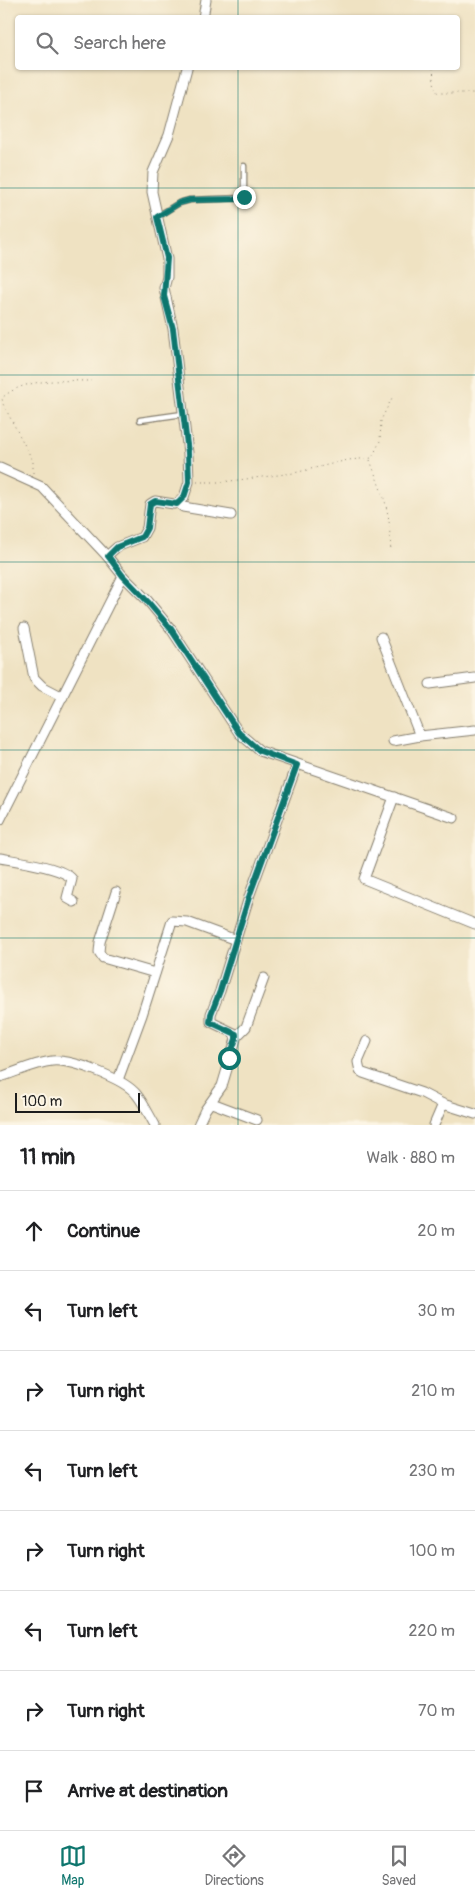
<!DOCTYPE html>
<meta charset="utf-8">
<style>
body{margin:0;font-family:Pangolin,sans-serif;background:#f6f6f6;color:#202124}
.scale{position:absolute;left:15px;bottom:12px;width:125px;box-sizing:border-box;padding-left:5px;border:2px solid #1c1c1c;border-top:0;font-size:14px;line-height:18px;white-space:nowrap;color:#1c1c1c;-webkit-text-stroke:4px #fcf5e5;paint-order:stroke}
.stop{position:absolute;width:15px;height:15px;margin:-11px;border:4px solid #0f766e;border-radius:50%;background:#fff}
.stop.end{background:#0f766e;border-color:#fff;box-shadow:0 1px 5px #0008}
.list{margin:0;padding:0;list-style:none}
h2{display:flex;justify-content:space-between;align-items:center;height:65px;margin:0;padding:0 20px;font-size:21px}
h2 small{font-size:16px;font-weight:400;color:#757577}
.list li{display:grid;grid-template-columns:32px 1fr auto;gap:15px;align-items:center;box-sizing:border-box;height:80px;padding:0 20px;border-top:1px solid #e0e0e0}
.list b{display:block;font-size:19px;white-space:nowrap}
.list em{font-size:16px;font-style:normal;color:#757577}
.icon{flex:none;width:28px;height:28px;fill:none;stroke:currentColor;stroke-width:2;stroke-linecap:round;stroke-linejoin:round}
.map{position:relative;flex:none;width:475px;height:1125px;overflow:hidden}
.search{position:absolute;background:#fff;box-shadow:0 1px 4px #0004;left:15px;right:15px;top:15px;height:55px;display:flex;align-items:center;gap:12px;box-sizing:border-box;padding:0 18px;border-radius:5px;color:#757577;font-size:19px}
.sheet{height:705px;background:#fff}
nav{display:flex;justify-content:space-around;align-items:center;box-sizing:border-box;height:70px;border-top:1px solid #e0e0e0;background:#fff;font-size:14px;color:#757577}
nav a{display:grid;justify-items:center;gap:2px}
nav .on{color:#0f766e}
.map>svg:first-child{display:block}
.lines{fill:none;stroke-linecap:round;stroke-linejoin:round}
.service-casing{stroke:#867f6f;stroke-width:7}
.minor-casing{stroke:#867f6f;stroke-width:11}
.path{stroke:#867f6f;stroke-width:1;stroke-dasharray:1 4;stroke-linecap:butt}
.service{stroke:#fff;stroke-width:4.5}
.minor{stroke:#fff;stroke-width:9}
.route{stroke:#0f766e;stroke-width:6}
.grid{fill:none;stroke:#0f766e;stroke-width:1;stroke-opacity:0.55}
</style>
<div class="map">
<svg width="475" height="1125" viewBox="0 0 475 1125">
<rect width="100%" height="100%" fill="#fcf5e5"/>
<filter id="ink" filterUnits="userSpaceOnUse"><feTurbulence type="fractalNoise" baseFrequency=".02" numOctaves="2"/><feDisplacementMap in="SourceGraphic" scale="10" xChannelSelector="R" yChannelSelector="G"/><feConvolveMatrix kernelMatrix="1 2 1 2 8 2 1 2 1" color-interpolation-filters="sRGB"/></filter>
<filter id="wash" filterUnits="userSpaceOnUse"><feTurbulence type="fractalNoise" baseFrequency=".0096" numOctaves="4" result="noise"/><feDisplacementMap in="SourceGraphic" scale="20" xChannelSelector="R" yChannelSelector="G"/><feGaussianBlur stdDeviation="1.12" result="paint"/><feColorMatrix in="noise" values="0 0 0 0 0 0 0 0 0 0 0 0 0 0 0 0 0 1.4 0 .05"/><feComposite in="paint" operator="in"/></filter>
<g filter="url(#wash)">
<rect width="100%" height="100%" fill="#efe2c2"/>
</g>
<g filter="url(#ink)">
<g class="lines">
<defs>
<g id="service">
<path d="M158,216l21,-13 11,-3 52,-2 2,-5v-27"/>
<path d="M140,420l43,-6"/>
</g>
<g id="minor">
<path d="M203,18l3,-18"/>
<path d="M0,468l42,19 65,69 16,20 25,25 23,28 68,104 21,18 194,67"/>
<path d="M178,503l5,4 48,8"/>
<path d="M107,556l10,-9 25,-10 5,-9 3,-24 5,-3 19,3 4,-1 6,-6 5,-15 -1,-29 -15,-124 -9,-41 3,-11v-18l-15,-67 1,-20 16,-37 18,-67"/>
<path d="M24,628l10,50 8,8 21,11"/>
<path d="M381,637l39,99"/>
<path d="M430,684l45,-6"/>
<path d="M393,741l27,-5 55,-6"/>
<path d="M394,797l-30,82 111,45"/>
<path d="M0,820l123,-244"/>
<path d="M0,858c16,3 63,9 72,21l-5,19 7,4"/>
<path d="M116,892l-16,50 -1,10 4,6 52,15"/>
<path d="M237,1036l9,-9 18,-49"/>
<path d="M367,1041l-9,21 2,9 3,2 59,20 21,11 32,10"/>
<path d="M0,1077c17,-5 34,-14 52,-16 20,-2 73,18 85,34 7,9 12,20 18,30"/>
<path d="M118,1080l24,-65 30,-94 15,1 49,18"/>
<path d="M212,1103l45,17"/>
<path d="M198,1125l7,-15 17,-24 14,-47 -2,-6 -23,-11v-8l9,-23 30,-97 47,-129"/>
<path d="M434,1125l9,-21"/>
</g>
</defs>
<!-- service casing -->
<use href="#service" class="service-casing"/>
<!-- minor casing -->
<use href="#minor" class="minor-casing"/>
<!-- path -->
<g class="path">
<path d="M433,68l2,23 4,2h36"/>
<path d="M370,460l15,41 4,19 2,31"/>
<path d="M33,473v-12l-30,-57 -1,-6c23,-21 61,-17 89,-17"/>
<path d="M197,482h25l72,-9 54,-13 24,-2 8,-17 1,-21 11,-22"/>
</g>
<!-- service -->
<use href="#service" class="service"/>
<!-- minor -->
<use href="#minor" class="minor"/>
</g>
</g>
<g class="lines" filter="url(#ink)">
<!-- route -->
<path class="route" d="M229,1058l7,-19v-5l-26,-12 1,-8 9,-23 30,-97 47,-129 -37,-14 -21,-18 -68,-104 -23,-27 -25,-26 -15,-20 9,-9 25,-10 5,-9 3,-24 5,-3 22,3 7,-7 5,-15 -1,-29 -15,-124 -9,-33 3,-38 -10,-41 22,-14 11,-3 50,-1 4,-2"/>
</g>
<!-- grid -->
<path class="grid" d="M238,0v18M238,68v1057M0,188h475M0,375h475M0,562h475M0,750h475M0,938h475"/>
</svg>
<div class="scale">100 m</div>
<div class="stop" style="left:229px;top:1058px"></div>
<div class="stop end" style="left:244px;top:197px"></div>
<div class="search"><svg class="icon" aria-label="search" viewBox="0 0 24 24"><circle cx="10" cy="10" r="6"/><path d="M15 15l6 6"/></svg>Search here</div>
</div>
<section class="sheet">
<h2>11 min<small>Walk · 880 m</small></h2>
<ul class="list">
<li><svg class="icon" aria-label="ahead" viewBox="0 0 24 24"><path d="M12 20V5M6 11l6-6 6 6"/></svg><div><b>Continue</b></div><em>20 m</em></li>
<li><svg class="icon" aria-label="left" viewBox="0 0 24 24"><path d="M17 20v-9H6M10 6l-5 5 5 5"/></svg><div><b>Turn left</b></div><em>30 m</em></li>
<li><svg class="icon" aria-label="right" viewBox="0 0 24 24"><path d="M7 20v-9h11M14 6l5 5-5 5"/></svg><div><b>Turn right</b></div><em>210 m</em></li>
<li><svg class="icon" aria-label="left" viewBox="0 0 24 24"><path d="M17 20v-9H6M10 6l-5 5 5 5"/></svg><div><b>Turn left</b></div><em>230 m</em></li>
<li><svg class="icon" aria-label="right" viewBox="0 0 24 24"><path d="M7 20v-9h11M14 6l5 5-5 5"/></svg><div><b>Turn right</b></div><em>100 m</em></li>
<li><svg class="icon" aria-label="left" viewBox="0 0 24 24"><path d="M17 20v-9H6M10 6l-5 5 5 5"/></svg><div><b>Turn left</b></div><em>220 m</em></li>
<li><svg class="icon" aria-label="right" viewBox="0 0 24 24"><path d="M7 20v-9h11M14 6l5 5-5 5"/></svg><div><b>Turn right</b></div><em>70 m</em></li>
<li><svg class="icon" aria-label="arrive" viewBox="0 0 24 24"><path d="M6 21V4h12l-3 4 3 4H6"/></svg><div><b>Arrive at destination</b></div></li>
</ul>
</section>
<nav>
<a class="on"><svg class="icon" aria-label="map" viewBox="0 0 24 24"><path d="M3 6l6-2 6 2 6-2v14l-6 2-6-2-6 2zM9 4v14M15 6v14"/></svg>Map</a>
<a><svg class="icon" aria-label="directions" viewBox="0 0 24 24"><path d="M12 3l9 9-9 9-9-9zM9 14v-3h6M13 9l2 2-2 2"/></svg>Directions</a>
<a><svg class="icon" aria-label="saved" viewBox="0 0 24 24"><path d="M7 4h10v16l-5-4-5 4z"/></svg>Saved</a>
</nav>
